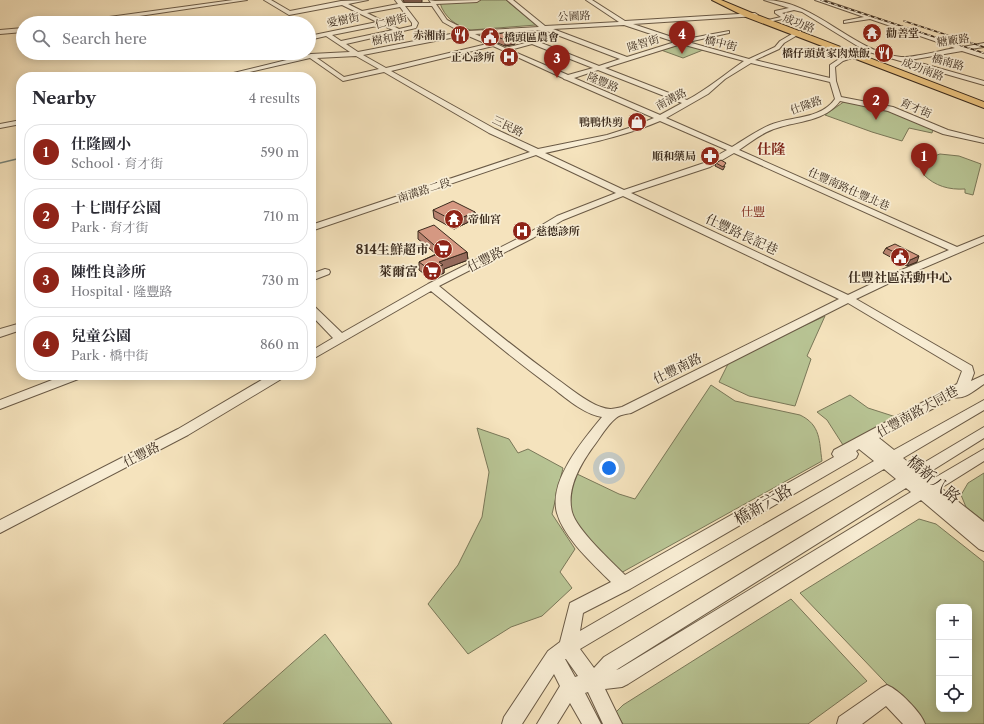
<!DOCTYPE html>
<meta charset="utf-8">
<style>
body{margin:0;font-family:"Libre Caslon Text","Noto Serif TC",serif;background:#f2f2f3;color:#2b2b33}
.controls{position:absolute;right:12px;bottom:12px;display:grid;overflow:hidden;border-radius:8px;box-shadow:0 2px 10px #0003}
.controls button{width:36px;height:36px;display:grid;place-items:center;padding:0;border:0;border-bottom:1px solid #e1e1e2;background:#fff;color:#2b2b33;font:20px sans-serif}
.you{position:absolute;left:609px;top:468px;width:14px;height:14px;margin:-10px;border:3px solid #fff;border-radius:50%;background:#1a73e8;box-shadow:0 0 0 6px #1a73e833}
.badge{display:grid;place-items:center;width:26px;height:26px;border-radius:50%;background:#8f2418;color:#fff;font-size:13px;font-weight:700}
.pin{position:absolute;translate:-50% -33px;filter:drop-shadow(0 1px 2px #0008)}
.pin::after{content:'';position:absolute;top:21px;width:14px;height:12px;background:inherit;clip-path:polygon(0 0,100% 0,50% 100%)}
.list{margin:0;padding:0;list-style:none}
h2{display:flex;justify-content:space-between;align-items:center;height:52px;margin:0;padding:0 16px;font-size:17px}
h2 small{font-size:13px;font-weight:400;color:#7c7c81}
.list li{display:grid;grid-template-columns:26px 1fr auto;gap:12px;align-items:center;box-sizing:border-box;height:56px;margin:0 8px 8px;padding:0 8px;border:1px solid #e1e1e2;border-radius:16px}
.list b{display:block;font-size:15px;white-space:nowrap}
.list p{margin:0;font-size:13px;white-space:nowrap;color:#7c7c81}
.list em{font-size:13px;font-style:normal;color:#7c7c81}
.icon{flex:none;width:22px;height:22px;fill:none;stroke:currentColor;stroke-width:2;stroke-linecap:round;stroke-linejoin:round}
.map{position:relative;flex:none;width:984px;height:724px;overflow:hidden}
.search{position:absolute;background:#fff;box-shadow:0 2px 10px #0003;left:16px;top:16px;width:300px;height:44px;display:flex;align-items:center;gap:10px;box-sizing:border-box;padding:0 14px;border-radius:22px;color:#7c7c81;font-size:15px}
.panel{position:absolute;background:#fff;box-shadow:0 2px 10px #0003;left:16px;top:72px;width:300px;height:308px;border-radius:16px}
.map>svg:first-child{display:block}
.green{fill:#b8c494;stroke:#7a7859;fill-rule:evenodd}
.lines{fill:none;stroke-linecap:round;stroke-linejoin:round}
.stream{stroke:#768379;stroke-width:1.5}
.minor-casing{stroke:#6a5a46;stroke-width:2}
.major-casing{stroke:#3c2c1e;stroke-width:2}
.minor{fill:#f8edd4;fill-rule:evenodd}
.major{fill:#eac27e;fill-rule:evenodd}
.rail-casing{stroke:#3c2c1e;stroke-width:1.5}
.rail{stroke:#f8edd4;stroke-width:1;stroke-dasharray:3.5;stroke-linecap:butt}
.wall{fill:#b78370;stroke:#3c2c1e}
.shaded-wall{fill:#956a5b;stroke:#3c2c1e}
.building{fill:#d59882;stroke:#3c2c1e}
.labels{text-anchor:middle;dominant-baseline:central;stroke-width:3.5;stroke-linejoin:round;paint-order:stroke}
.far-street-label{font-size:11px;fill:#3c2c1e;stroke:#f8edd4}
.far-poi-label{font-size:11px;font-weight:bold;fill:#3c2c1e;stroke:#f8edd4;text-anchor:end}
.far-neighbourhood-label{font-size:12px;fill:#7a1f14;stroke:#f8edd4}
.street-label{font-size:13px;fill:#3c2c1e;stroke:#f8edd4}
.poi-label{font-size:13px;font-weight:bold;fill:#3c2c1e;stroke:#f8edd4;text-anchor:end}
.far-district-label{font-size:14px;font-weight:bold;fill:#7a1f14;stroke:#f8edd4}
.near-street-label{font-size:16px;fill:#3c2c1e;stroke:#f8edd4}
</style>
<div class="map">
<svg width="984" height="724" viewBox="0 0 984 724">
<rect width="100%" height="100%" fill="#f5e3bd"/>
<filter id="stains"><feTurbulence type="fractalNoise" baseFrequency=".005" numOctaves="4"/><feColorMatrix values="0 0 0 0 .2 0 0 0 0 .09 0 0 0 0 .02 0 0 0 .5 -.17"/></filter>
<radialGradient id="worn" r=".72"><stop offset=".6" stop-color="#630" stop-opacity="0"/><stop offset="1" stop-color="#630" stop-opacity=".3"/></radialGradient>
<!-- green -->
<g class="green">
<path d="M481,0h25l30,25 -65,5c-14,-3 -27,-13 -31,-27z"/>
<path d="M683,44l20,6 -20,8 -22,-8z"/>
<path d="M845,101l42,8 46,20 -1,4 -23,-5 -7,13 -30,-9 -47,-17z"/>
<path d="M940,154l19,2 22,8 -8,31 -8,-2v-4c-16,1 -30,-3 -41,-14l7,-18z"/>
<path d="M825,316l-18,40 4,3 -16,47 -46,-10 -30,-14 11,-22z"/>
<path d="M711,385l24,16 65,14c21,10 19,26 22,46l-203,113 -44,-52 -6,-18 6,-31 44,21 16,5z"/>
<path d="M850,395l18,13 28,9 -53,28 -16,-25 -10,-8z"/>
<path d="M477,428l32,11 9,14 10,-4 35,19 -11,46 23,35 -15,23 12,16 -30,28 -31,11 -43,27 -40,-50 30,-39 24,-48 7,-45z"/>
<path d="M984,473v48l-18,-14 -5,-12 7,-12z"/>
<path d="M919,519l17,5 48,38v162h-59l-125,-131zM939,607h30v102h-30z"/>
<path d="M791,599l76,82 -59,43h-185l-7,-12 7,-7z"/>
<path d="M325,634l67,90h-169z"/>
</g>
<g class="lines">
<!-- stream -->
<path class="stream" d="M0,163l21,-5"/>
<defs>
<g id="minor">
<path d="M233,0h14l-155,23h-15l3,-2z"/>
<path d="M264,0h7l19,11 51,-10 27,-1 -20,4 14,7 36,-7 -3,-4h6l2,3h28l-2,-3 6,1 45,-1 -3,2 -41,2 11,16 21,11 71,-4 -32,-27h6l32,26 74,-4 -33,-22h6l33,21 130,-8 3,2 -1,1 -124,8 48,16 48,-9v2l-41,9 61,17 26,-12 5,-6 17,-10h4v2l-17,10 -5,6 -24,11 75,18v-13l9,-6 25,-9 -62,-38 -8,-2 -12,3 6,3v2l-20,4v-2l13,-3 -6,-4v-2l14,-3 -25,-8c52,0 88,52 137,57 11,1 42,-7 54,-9l-85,-29 -26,4v-2l20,-4 -49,-17h8l140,47 21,-4v4l-14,2 14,5v4l-22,-7 -52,9 74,21v4l-115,-33 -26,9 -8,6 1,14 5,16 52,10 55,23 36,9v4l-41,-9 -55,-23 -48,-10c-14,20 -42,20 -63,27 -14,4 -26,14 -38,22l218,97 27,-11v6l-84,36 -44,21 116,67 2,7 -3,8 13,-6v9c-9,6 -20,16 -30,13l-75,41 15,12 90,-50v10l-81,48 12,10 69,-41v11l-59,37 6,5 53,-31v12l-43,27 43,34v29l-5,-2 -58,-49 -293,184 -6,3 -17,2 17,35h-19l-15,-32 -3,1 16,31h-19l-12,-21 -13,21h-20l23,-38 -6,-12 -32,50h-20l2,-7 44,-66 12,-9 10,-39 41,-21c-18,-18 -47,-44 -54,-69 -9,-32 26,-73 45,-96 -19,-3 -37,-20 -52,-31 -41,-30 -79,-63 -119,-95l-120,69v-9l22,-13 -22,-23v-9l4,1 27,26 86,-49 99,-50 30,-18 59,-23 -80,-38 -225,76v-6l219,-73 -41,-19 -105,-61 -41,9 -33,-23 -82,19h-11l94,-23 39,-2 -24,-16 -17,4v-4l68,-14 -35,-17 -53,10zM405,6h27l11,16 18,10 -103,20 -12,-8 70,-16 2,-5zM400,7l12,16v3l-13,3 -32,-16zM382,25l11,5 -52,11 -9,-6zM624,25l51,17 -48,15 -74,-28zM544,30l76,29 -21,7 -60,-24 3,-1v-2l-37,9 -30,-14zM466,35l21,9 -101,24 -23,-13zM532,44l61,24 -25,7 -58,-25zM681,44l63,17c-19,13 -36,28 -57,39l-82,-32zM493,46l70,32 1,1 3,1 87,38 -22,9 -25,8 -69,14 -43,-20 -104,-58zM356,56l23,13 -35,8 -27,-19zM751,63l79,19 5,17c-15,21 -44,17 -65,26 -14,6 -25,14 -38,22l-66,-29 42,-24 17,-15zM598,70l84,33 -22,12 -86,-37zM660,121l67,29 -23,13 -80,27 -79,-37c39,-9 78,-16 115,-32zM734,153l215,97 -57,24 -44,21 -217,-102 79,-26zM623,196l216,103 -217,108c-8,2 -14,3 -21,0 -15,-5 -31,-19 -44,-28 -40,-29 -79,-61 -118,-93l94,-48 30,-18zM848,303l114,68 -5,13 -123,66 -2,4 2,3 -209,118c-13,-13 -49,-46 -53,-63 -6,-23 8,-47 21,-65 7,-9 14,-22 23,-29 3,-3 10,-4 15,-5zM859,449l15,12 -294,170 3,-18 47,-24 226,-131 2,-4 -2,-3zM884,469l12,10 -292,178 -10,11 -14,-19zM906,488l5,4 -292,177 -3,1zM565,659h1l12,17 -3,1z"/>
<path d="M23,28v4l-23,2v-4z"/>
<path d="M21,120v4l-21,4v-4z"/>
<path d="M325,269l4,1 1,2 -1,2 -18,7v-7z"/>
<path d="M21,323v7l-21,7v-8z"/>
<path d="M65,375h18l-2,3 -81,31v-9z"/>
<path d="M270,375h15l-2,3 -95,57 -188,98v-13l178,-91z"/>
<path d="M887,685c12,5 34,27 38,39h-22l-17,-18 -24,18h-25l2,-7 42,-29z"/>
</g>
<path id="major" d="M712,0h9l31,13 232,89v6l-238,-91z"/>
</defs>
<!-- minor casing -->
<use href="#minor" class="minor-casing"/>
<!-- major casing -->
<use href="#major" class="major-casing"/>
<!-- minor -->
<use href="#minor" class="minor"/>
<!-- major -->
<use href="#major" class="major"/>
<defs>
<g id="rail">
<path d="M821,0l163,53"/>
<path d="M904,21l80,26"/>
</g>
</defs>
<!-- rail casing -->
<use href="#rail" class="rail-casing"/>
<!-- rail -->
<use href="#rail" class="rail"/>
</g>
<!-- wall -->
<g class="wall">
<path d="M403,0h19v2h-18z"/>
<path d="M493,35l22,9 -10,2 -12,-5z"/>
<path d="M702,155l10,2 -6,3 -5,-2z"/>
<path d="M716,163l9,3 -2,4 -8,-4z"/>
<path d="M433,210l42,2v7l-21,10 -20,-11z"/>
<path d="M418,231l49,21 1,8 -24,9v4l-13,6 -12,-9v-8l17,-8 -18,-15z"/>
<path d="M886,248l31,14 -10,4 -24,-13z"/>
</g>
<!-- shaded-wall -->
<g class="shaded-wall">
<path d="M516,38l-1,6 -10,2v-6z"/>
<path d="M713,154l-1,3 -6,3v-2z"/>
<path d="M475,212v7l-21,10v-8z"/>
<path d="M467,252l1,8 -24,9v4l-13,6 -1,-9 9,-8z"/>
<path d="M919,256l-2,6 -10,4 3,-6z"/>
</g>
<!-- building -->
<g class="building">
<path d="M503,33l13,5 -11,2 -12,-5z"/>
<path d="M709,152l4,2 -7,4 -4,-3z"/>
<path d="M721,160l5,3 -3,4 -7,-4z"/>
<path d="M453,201l22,11 -21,9 -21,-11z"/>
<path d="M434,225l33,27 -28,10 4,3 -13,5 -11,-8 23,-10 -24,-21z"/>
<path d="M895,244l24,12 -9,4 -24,-12z"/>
</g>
<!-- icons -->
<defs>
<symbol id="temple-disc" viewBox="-11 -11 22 22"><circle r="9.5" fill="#8f2418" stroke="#f8edd4"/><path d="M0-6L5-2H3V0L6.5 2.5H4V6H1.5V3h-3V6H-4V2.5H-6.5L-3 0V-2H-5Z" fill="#fff"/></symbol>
<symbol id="restaurant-disc" viewBox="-11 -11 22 22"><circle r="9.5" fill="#8f2418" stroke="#f8edd4"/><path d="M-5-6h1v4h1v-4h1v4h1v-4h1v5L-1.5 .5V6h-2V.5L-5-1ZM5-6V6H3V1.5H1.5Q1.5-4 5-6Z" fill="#fff"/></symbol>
<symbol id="civic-disc" viewBox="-11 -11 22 22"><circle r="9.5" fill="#8f2418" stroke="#f8edd4"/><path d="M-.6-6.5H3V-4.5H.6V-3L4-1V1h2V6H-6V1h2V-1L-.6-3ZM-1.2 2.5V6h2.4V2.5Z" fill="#fff"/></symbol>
<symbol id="hospital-disc" viewBox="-11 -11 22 22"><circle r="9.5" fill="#8f2418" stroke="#f8edd4"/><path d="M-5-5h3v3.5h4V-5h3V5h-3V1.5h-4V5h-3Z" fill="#fff"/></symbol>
<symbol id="shop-disc" viewBox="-11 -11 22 22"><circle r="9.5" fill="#8f2418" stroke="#f8edd4"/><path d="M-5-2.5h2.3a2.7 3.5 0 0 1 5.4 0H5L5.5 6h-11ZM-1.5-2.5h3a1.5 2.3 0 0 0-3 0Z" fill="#fff"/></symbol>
<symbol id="pharmacy-disc" viewBox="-11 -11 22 22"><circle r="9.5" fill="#8f2418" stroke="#f8edd4"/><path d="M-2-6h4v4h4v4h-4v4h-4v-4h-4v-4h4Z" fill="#fff"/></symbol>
<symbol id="supermarket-disc" viewBox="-11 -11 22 22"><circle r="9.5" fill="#8f2418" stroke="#f8edd4"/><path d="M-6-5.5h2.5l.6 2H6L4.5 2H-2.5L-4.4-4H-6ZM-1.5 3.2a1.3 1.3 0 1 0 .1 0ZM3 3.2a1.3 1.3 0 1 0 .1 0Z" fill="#fff"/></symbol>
</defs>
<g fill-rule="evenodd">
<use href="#temple-disc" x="861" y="22" width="22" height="22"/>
<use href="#restaurant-disc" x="449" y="24" width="22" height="22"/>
<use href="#civic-disc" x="479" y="26" width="22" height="22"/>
<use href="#restaurant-disc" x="873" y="42" width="22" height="22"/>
<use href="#hospital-disc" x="498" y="46" width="22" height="22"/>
<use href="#shop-disc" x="626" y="111" width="22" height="22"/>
<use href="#pharmacy-disc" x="699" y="145" width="22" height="22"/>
<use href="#temple-disc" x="443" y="208" width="22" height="22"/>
<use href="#hospital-disc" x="511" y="220" width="22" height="22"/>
<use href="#supermarket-disc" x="432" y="238" width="22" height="22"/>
<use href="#civic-disc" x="889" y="246" width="22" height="22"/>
<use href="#supermarket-disc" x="421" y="260" width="22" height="22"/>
</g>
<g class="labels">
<!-- far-street labels -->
<g class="far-street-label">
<text transform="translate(574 16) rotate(-3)">公園路</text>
<text transform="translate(343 20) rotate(-12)">愛樹街</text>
<text transform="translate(391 21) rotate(-14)">仁樹街</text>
<text transform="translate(799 23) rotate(21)">成功路</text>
<text transform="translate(388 38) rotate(-11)">樹和路</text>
<text transform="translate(953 40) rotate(-8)">糖廠路</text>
<text transform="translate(643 43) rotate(-17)">隆智街</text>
<text transform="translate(721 43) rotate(14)">橋中街</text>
<text transform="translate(948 62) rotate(16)">橋南路</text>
<text transform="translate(923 69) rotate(21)">成功南路</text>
<text transform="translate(603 82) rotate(23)">隆豐路</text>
<text transform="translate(671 99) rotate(-28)">南溝路</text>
<text transform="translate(806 105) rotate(-20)">仕隆路</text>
<text transform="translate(916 108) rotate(23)">育才街</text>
<text transform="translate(508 126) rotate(26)">三民路</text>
<text transform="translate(849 189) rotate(24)">仕豐南路仕豐北巷</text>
<text transform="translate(424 190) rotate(-18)">南溝路二段</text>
</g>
<!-- far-poi labels -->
<g class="far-poi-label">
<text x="886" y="33" text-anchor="start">勸善堂</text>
<text x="446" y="35">赤湘南</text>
<text x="504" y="37" text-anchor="start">橋頭區農會</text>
<text x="870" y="53">橋仔頭黃家肉燥飯</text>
<text x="495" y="57">正心診所</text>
<text x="623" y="122">鴨鴨快剪</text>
<text x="696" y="156">順和藥局</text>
<text x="468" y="219" text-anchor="start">帝仙宮</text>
<text x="536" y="231" text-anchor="start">慈德診所</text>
</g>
<!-- far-neighbourhood labels -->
<g class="far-neighbourhood-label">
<text x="753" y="211">仕豐</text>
</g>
<!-- street labels -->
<g class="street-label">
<text transform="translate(742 234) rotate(25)">仕豐路長記巷</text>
<text transform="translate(485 259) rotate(-27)">仕豐路</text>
<text transform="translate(677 368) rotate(-26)">仕豐南路</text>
<text transform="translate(917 411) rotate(-29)">仕豐南路大同巷</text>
<text transform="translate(141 454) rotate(-27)">仕豐路</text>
</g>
<!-- poi labels -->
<g class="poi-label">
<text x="429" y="249">814生鮮超市</text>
<text x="418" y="271">萊爾富</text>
<text x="900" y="277" text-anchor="middle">仕豐社區活動中心</text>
</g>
<!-- far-district labels -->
<g class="far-district-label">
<text x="771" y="149">仕隆</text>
</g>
<!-- near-street labels -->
<g class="near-street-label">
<text transform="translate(934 479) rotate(40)">橋新八路</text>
<text transform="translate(763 504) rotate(-30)">橋新六路</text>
</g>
</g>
<rect width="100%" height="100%" filter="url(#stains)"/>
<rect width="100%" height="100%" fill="url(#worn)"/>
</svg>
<div class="controls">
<button>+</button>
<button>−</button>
<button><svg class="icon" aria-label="locate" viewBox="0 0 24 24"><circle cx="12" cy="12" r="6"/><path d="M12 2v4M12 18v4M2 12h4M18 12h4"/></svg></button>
</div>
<div class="you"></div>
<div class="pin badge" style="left:924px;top:176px">1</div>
<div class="pin badge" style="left:876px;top:120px">2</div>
<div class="pin badge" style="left:557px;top:78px">3</div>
<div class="pin badge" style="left:682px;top:54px">4</div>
<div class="search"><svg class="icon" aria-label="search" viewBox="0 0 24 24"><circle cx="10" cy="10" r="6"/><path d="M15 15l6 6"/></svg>Search here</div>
<section class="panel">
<h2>Nearby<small>4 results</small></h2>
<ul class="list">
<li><span class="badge">1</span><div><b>仕隆國小</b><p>School · 育才街</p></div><em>590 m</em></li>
<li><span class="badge">2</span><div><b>十七間仔公園</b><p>Park · 育才街</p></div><em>710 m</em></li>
<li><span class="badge">3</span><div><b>陳性良診所</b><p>Hospital · 隆豐路</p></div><em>730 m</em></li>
<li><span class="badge">4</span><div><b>兒童公園</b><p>Park · 橋中街</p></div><em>860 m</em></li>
</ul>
</section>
</div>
